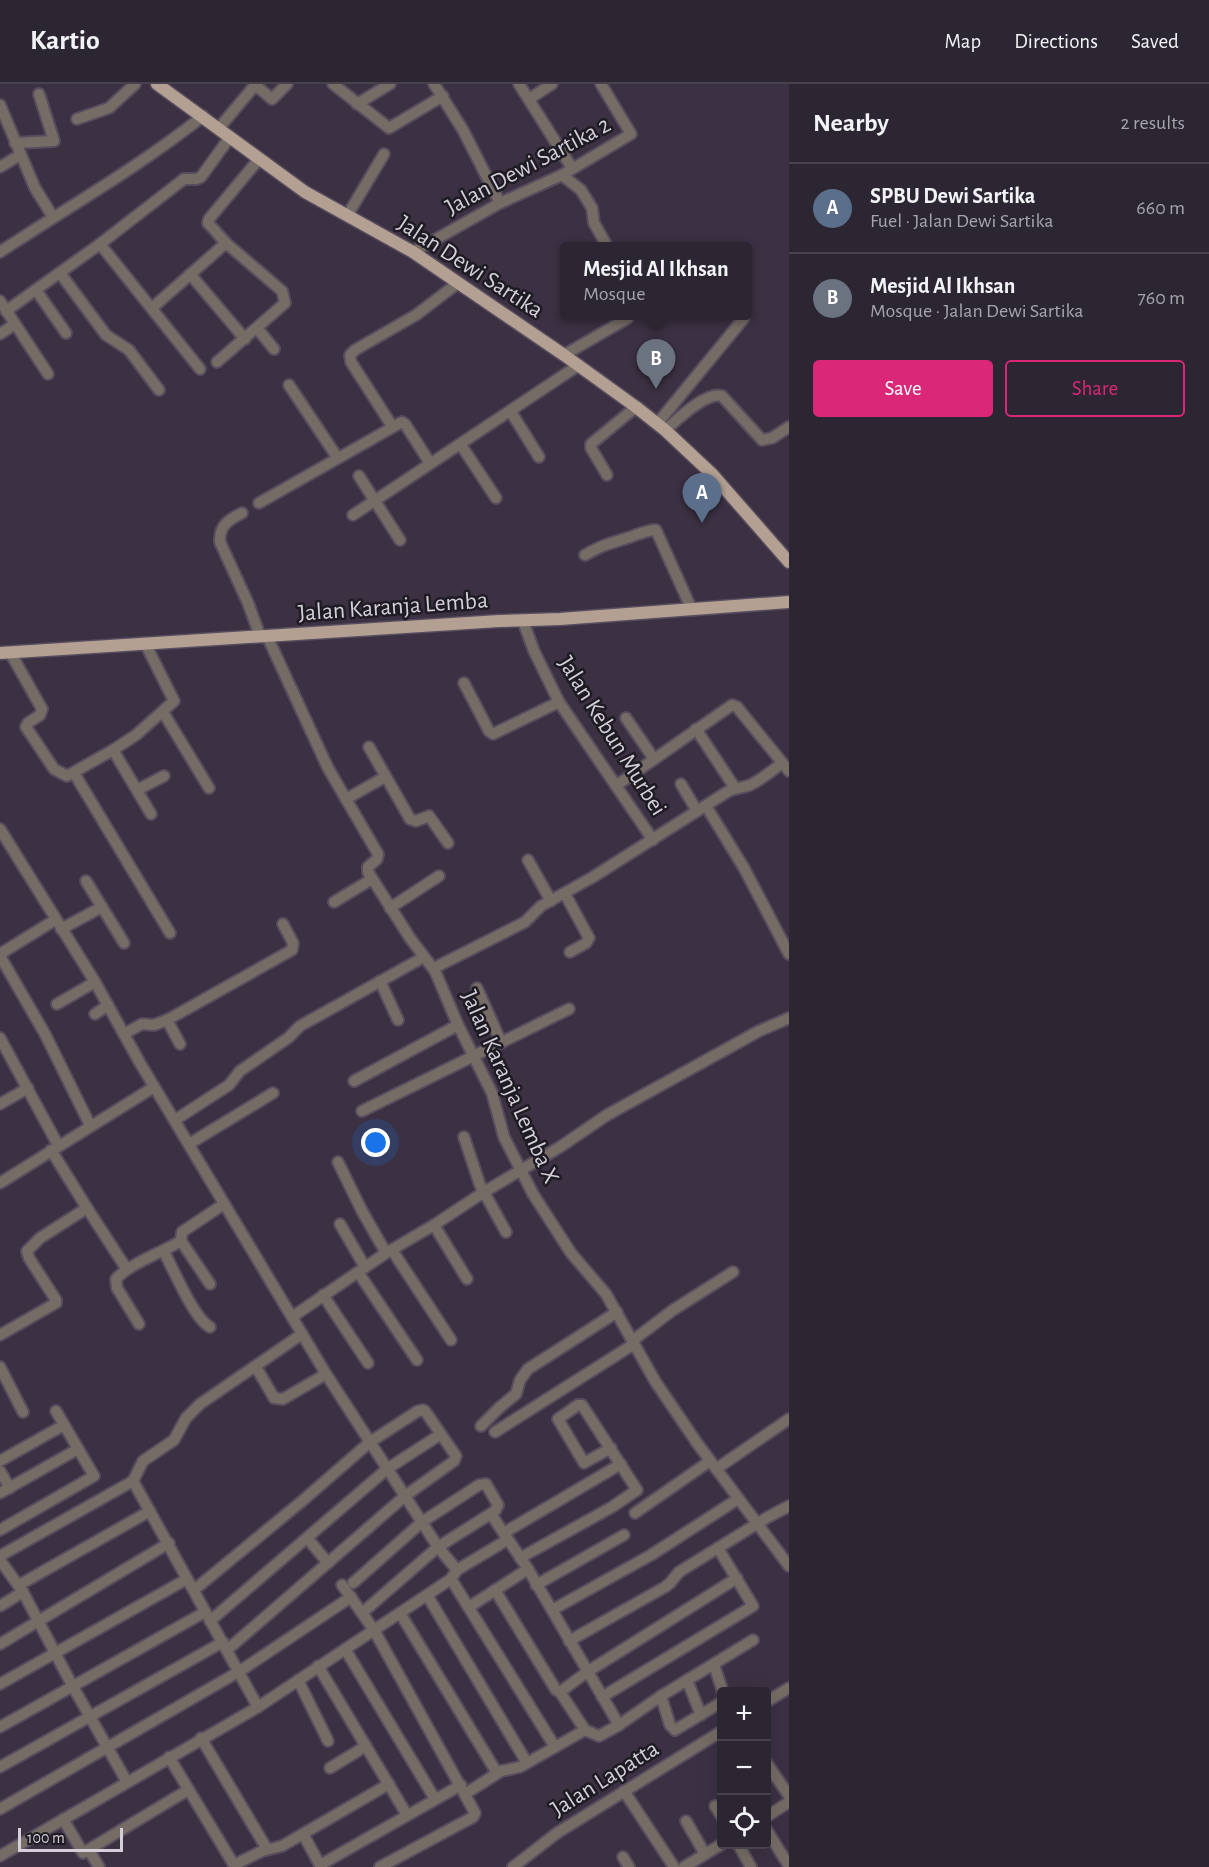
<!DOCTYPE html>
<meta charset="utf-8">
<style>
body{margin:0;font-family:"Alegreya Sans",sans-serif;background:#38313e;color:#f1f3f6}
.controls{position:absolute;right:18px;bottom:18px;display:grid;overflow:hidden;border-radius:6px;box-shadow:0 6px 24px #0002}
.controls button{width:54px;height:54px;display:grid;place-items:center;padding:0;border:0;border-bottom:2px solid #48424d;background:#2c2532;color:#f1f3f6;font:30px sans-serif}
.scale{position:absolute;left:18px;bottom:15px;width:105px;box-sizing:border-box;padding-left:6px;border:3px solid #d4ceda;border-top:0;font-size:16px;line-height:21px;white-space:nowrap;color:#d4ceda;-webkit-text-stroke:4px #1f1b23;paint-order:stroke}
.you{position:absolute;left:376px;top:1059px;width:21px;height:21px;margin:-15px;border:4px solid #fff;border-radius:50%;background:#1a73e8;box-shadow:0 0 0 9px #1a73e833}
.badge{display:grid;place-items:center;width:39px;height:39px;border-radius:50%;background:#db2777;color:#fff;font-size:20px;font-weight:700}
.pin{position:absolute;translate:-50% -50px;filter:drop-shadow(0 2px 3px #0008)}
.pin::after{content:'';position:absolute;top:32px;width:21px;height:18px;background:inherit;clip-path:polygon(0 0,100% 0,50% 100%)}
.popup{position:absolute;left:560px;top:158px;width:192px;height:78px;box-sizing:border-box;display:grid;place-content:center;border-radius:6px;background:#2c2532;filter:drop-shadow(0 2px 4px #0005);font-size:20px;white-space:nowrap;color:#a6a5ac}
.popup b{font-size:22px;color:#f1f3f6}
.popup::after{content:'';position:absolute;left:50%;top:100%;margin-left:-12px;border:12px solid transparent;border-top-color:#2c2532}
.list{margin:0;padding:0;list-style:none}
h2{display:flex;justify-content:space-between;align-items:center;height:78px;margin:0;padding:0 24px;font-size:26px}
h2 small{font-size:20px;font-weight:400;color:#a6a5ac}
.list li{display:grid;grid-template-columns:39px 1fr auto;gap:18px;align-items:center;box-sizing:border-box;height:90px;padding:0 24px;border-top:2px solid #48424d}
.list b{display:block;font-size:22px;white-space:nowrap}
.list p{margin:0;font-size:20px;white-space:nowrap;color:#a6a5ac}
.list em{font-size:20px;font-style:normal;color:#a6a5ac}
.actions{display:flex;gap:12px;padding:18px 24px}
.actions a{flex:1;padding:14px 0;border:2px solid #db2777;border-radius:6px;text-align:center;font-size:21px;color:#db2777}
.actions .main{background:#db2777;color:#fff}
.icon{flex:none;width:33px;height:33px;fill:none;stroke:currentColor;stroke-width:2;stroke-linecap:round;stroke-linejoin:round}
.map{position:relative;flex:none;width:789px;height:1783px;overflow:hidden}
header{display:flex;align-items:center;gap:36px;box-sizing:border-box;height:84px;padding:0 30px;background:#2c2532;border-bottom:2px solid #48424d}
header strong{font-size:28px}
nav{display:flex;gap:33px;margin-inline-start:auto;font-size:21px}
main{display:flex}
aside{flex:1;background:#2c2532}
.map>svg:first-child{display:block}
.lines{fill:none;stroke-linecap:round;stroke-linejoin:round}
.minor-casing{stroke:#574d5e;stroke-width:14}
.major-casing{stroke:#574d5e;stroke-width:15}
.minor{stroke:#756c65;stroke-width:10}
.major{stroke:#b3a093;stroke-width:12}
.labels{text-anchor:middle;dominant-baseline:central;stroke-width:5;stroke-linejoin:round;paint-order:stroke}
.street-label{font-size:24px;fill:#d4ceda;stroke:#1f1b23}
</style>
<header>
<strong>Kartio</strong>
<nav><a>Map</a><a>Directions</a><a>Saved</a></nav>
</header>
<main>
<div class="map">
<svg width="789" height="1783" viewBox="0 0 789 1783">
<rect width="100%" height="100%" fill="#3b3143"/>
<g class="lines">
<defs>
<g id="minor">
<path d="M254,0l18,15 15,-15"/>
<path d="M333,0l56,44 54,-32"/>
<path d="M434,0l29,46 37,73"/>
<path d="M519,0l53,84"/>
<path d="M529,15l23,-15"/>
<path d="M357,20l33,-20"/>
<path d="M0,21l35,83 18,29"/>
<path d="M77,35l32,-11 26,-24"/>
<path d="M219,44l37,-44"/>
<path d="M15,59l39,-2 -15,-47"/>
<path d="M0,83l20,-12"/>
<path d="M562,91l19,15 11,18 2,15 13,23"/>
<path d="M347,132l37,-62"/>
<path d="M100,160l100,125"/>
<path d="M0,168c68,-45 139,-85 203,-136"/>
<path d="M413,168l87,-49 62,-28 69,-41 -30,-50"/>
<path d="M60,189l46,62 23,15 30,40"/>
<path d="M190,190l55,65"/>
<path d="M36,206l30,43"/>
<path d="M0,217l48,73"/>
<path d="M152,224l74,-65"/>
<path d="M6,227l94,-67 84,-65h12l5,-2 29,-40"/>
<path d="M257,244l17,21"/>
<path d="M0,250l15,-10"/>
<path d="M564,271l64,-37"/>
<path d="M217,278l68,-59 -3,-12 -56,-48 -18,-20 1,-4 50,-60"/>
<path d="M289,301l48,72"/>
<path d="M511,328l28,45"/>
<path d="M657,340l87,-106"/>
<path d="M392,342l-41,-64 -1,-7 5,-5 61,-35 42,-32"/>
<path d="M665,346c12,-10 41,-39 57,-34l40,44 10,-2 17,-11"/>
<path d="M461,361l35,53"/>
<path d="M607,391l-16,-27v-4l45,-37"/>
<path d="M359,392l41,64"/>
<path d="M259,419l143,-81 3,2 25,39"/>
<path d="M242,429c-14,7 -23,13 -22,29l28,61 12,33"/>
<path d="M353,431l226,-150"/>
<path d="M585,471c15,-9 23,-11 39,-16 11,-3 21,-9 32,-9l36,80"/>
<path d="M523,537l11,30 25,51 94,138"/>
<path d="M267,552l61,132 50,86 -1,5 -9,8v5l42,66 25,33 23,54 34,68 12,44 29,57 38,59 35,41 49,87 42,62 92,123"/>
<path d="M10,568l32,57 -2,6 -12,8 -2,4 28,42 13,7 46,-26 23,-15 38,-34 -29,-58"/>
<path d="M464,599l25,48 4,3 66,-32"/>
<path d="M163,628l46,76"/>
<path d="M626,634l28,41"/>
<path d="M696,645l39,59"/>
<path d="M369,663l41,72 6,2 13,-5 19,27"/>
<path d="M113,666l38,64"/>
<path d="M74,689l96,160"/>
<path d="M681,700l16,27"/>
<path d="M617,701l115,-80 5,2 52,64"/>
<path d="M137,706l27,-14"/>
<path d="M346,715l39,-22"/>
<path d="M706,722l38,62 45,86"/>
<path d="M0,745l95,153 45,81 186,311 112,173 19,23"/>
<path d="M528,776l23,41"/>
<path d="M86,797l38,62"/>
<path d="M565,810l24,44 -3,5 -16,9"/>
<path d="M334,818l38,-23"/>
<path d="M390,824l49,-32"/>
<path d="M61,845l41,-22"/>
<path d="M0,870l55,-34"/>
<path d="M0,872l45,78 45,91"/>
<path d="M434,884l91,-46 16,-16 52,-29 134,-85c7,-4 15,-4 23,-7 11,-5 22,-14 32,-22"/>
<path d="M380,897l18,39"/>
<path d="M477,904l24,54"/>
<path d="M57,920l38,-22"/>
<path d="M95,930l13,-9"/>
<path d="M167,936l13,24"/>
<path d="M124,950l18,-10 12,1 13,-5 125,-70 1,-7 -10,-19"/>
<path d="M0,954l58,107"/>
<path d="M354,997l104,-56"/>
<path d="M0,1020l28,-16"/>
<path d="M362,1027l207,-102"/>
<path d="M175,1036l54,-35 11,-14 48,-33 12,-12 124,-69"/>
<path d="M464,1053l16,48 26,47"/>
<path d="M189,1060l84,-51"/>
<path d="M51,1066l36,58"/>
<path d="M338,1078l24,49 24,42"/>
<path d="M0,1099l154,-96"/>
<path d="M340,1140l25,43"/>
<path d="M434,1141l33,54"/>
<path d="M181,1157l29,43"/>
<path d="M392,1166l59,90"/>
<path d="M164,1168c10,18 30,67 46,75"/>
<path d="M358,1188l59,88"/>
<path d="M323,1211l45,68"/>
<path d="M292,1233l94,-64 48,-28 50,-33 76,-45 47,-32 152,-84 30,-13"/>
<path d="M139,1240l-22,-36 -1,-9c13,-15 47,-27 65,-38l1,-9 42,-28"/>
<path d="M0,1251l56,-32v-3l-27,-42 -2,-7 13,-13 47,-30 37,57 5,3"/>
<path d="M632,1257l41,-31 60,-38"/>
<path d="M0,1283l23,45"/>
<path d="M256,1283l18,31 9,1 43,-25"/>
<path d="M481,1342l19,-19 16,-13 4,-14 8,-11 89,-57"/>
<path d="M495,1348l139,-88"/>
<path d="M0,1377l64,-36"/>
<path d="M621,1380l-114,67 -2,4 23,34 91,156 42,-29 92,-56"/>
<path d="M716,1385l73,-50"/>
<path d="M0,1387l10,17"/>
<path d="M133,1397l10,-20 31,-21 12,-22 14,-14 102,-70"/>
<path d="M0,1409l78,-44"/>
<path d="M635,1429l75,-52"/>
<path d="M491,1430l14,21"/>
<path d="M0,1446l94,-54 -38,-65"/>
<path d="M308,1455l20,24"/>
<path d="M0,1472l133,-75 125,226"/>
<path d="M520,1474l92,-51 25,-17 -55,-85h-4l-20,14 26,44 27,-15"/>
<path d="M0,1476l23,32 49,93 55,97"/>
<path d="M451,1495l104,168"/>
<path d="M353,1499l69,-61 57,-37 7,-1 12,21 -3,6 -57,36 -76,66"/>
<path d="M19,1501l131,-74"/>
<path d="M342,1501l32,45 101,183 -2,4 -93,50"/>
<path d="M536,1501l88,-50"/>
<path d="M194,1506l107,-88 69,-60 48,-31 5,-1 2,1 31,45 -2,5 -49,35 -178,154"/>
<path d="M495,1506l61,100 4,2 27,-20 150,-94"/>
<path d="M427,1511l100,168"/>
<path d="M0,1522l23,-14"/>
<path d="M469,1523l59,-38"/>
<path d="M552,1526l99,-55 87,-56"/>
<path d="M400,1529l97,160"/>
<path d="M210,1537l177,-152 54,-35"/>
<path d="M569,1557l96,-54 5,-4 9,-11 89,-55 21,-11"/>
<path d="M0,1560l169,-101"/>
<path d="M345,1565l90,150"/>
<path d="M714,1581l9,27"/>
<path d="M318,1582l89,149"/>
<path d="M298,1596l30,61"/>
<path d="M687,1596l14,35"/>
<path d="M0,1600l187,-105"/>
<path d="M560,1608l25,38 14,6 20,-11"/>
<path d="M661,1612l9,29 5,5 47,-28"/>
<path d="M602,1613l151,-91 -35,-58"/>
<path d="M766,1618l23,-14"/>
<path d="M0,1643l205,-115"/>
<path d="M201,1654l66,111"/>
<path d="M169,1673l65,108 28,-14 20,-5 107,-62"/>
<path d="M766,1678l23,34"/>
<path d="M0,1683l223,-125"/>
<path d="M330,1684l36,-22"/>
<path d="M624,1707l50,76"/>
<path d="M465,1710l36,-23 19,-4 65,-37"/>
<path d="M715,1722l7,11"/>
<path d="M0,1725l240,-138 111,-74"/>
<path d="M766,1733l23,-15"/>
<path d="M63,1735l20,34 105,-63"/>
<path d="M686,1737l19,33"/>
<path d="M766,1745l23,37"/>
<path d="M303,1750l18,33"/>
<path d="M738,1760l13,23"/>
<path d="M89,1766l10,17"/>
<path d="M0,1772l258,-149 193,-128 6,-9 50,-30"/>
<path d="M623,1773l6,10"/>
<path d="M320,1781l141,-80"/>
<path d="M513,1783l44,-34 165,-102"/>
<path d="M684,1783l38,-23"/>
</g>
<g id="major">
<path d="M157,0l148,108 108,60 151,103 72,52 29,23 47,44 77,88"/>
<path d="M0,569l499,-32 61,-2 229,-17"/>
</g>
</defs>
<!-- minor casing -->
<use href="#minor" class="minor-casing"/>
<!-- major casing -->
<use href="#major" class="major-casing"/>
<!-- minor -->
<use href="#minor" class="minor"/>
<!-- major -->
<use href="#major" class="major"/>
</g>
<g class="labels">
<!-- street labels -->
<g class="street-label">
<text transform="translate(528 82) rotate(-28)">Jalan Dewi Sartika 2</text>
<text transform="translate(470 183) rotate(33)">Jalan Dewi Sartika</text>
<text transform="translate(393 523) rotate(-4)">Jalan Karanja Lemba</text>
<text transform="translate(612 652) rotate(58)">Jalan Kebun Murbei</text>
<text transform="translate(510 1003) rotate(66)">Jalan Karanja Lemba X</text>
<text transform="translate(605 1695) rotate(-32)">Jalan Lapatta</text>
</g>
</g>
</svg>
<div class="controls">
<button>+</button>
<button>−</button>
<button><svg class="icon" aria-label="locate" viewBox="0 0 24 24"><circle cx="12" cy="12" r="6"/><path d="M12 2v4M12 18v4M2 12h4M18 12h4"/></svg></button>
</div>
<div class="scale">100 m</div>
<div class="you"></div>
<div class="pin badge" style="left:702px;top:439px;background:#5c6f8a">A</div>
<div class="pin badge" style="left:656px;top:305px;background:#6b7280">B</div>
<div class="popup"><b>Mesjid Al Ikhsan</b>Mosque</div>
</div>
<aside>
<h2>Nearby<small>2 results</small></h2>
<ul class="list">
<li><span class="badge" style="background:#5c6f8a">A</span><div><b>SPBU Dewi Sartika</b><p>Fuel · Jalan Dewi Sartika</p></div><em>660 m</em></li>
<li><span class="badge" style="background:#6b7280">B</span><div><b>Mesjid Al Ikhsan</b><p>Mosque · Jalan Dewi Sartika</p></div><em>760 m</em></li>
</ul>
<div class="actions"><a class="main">Save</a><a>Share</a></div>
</aside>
</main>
